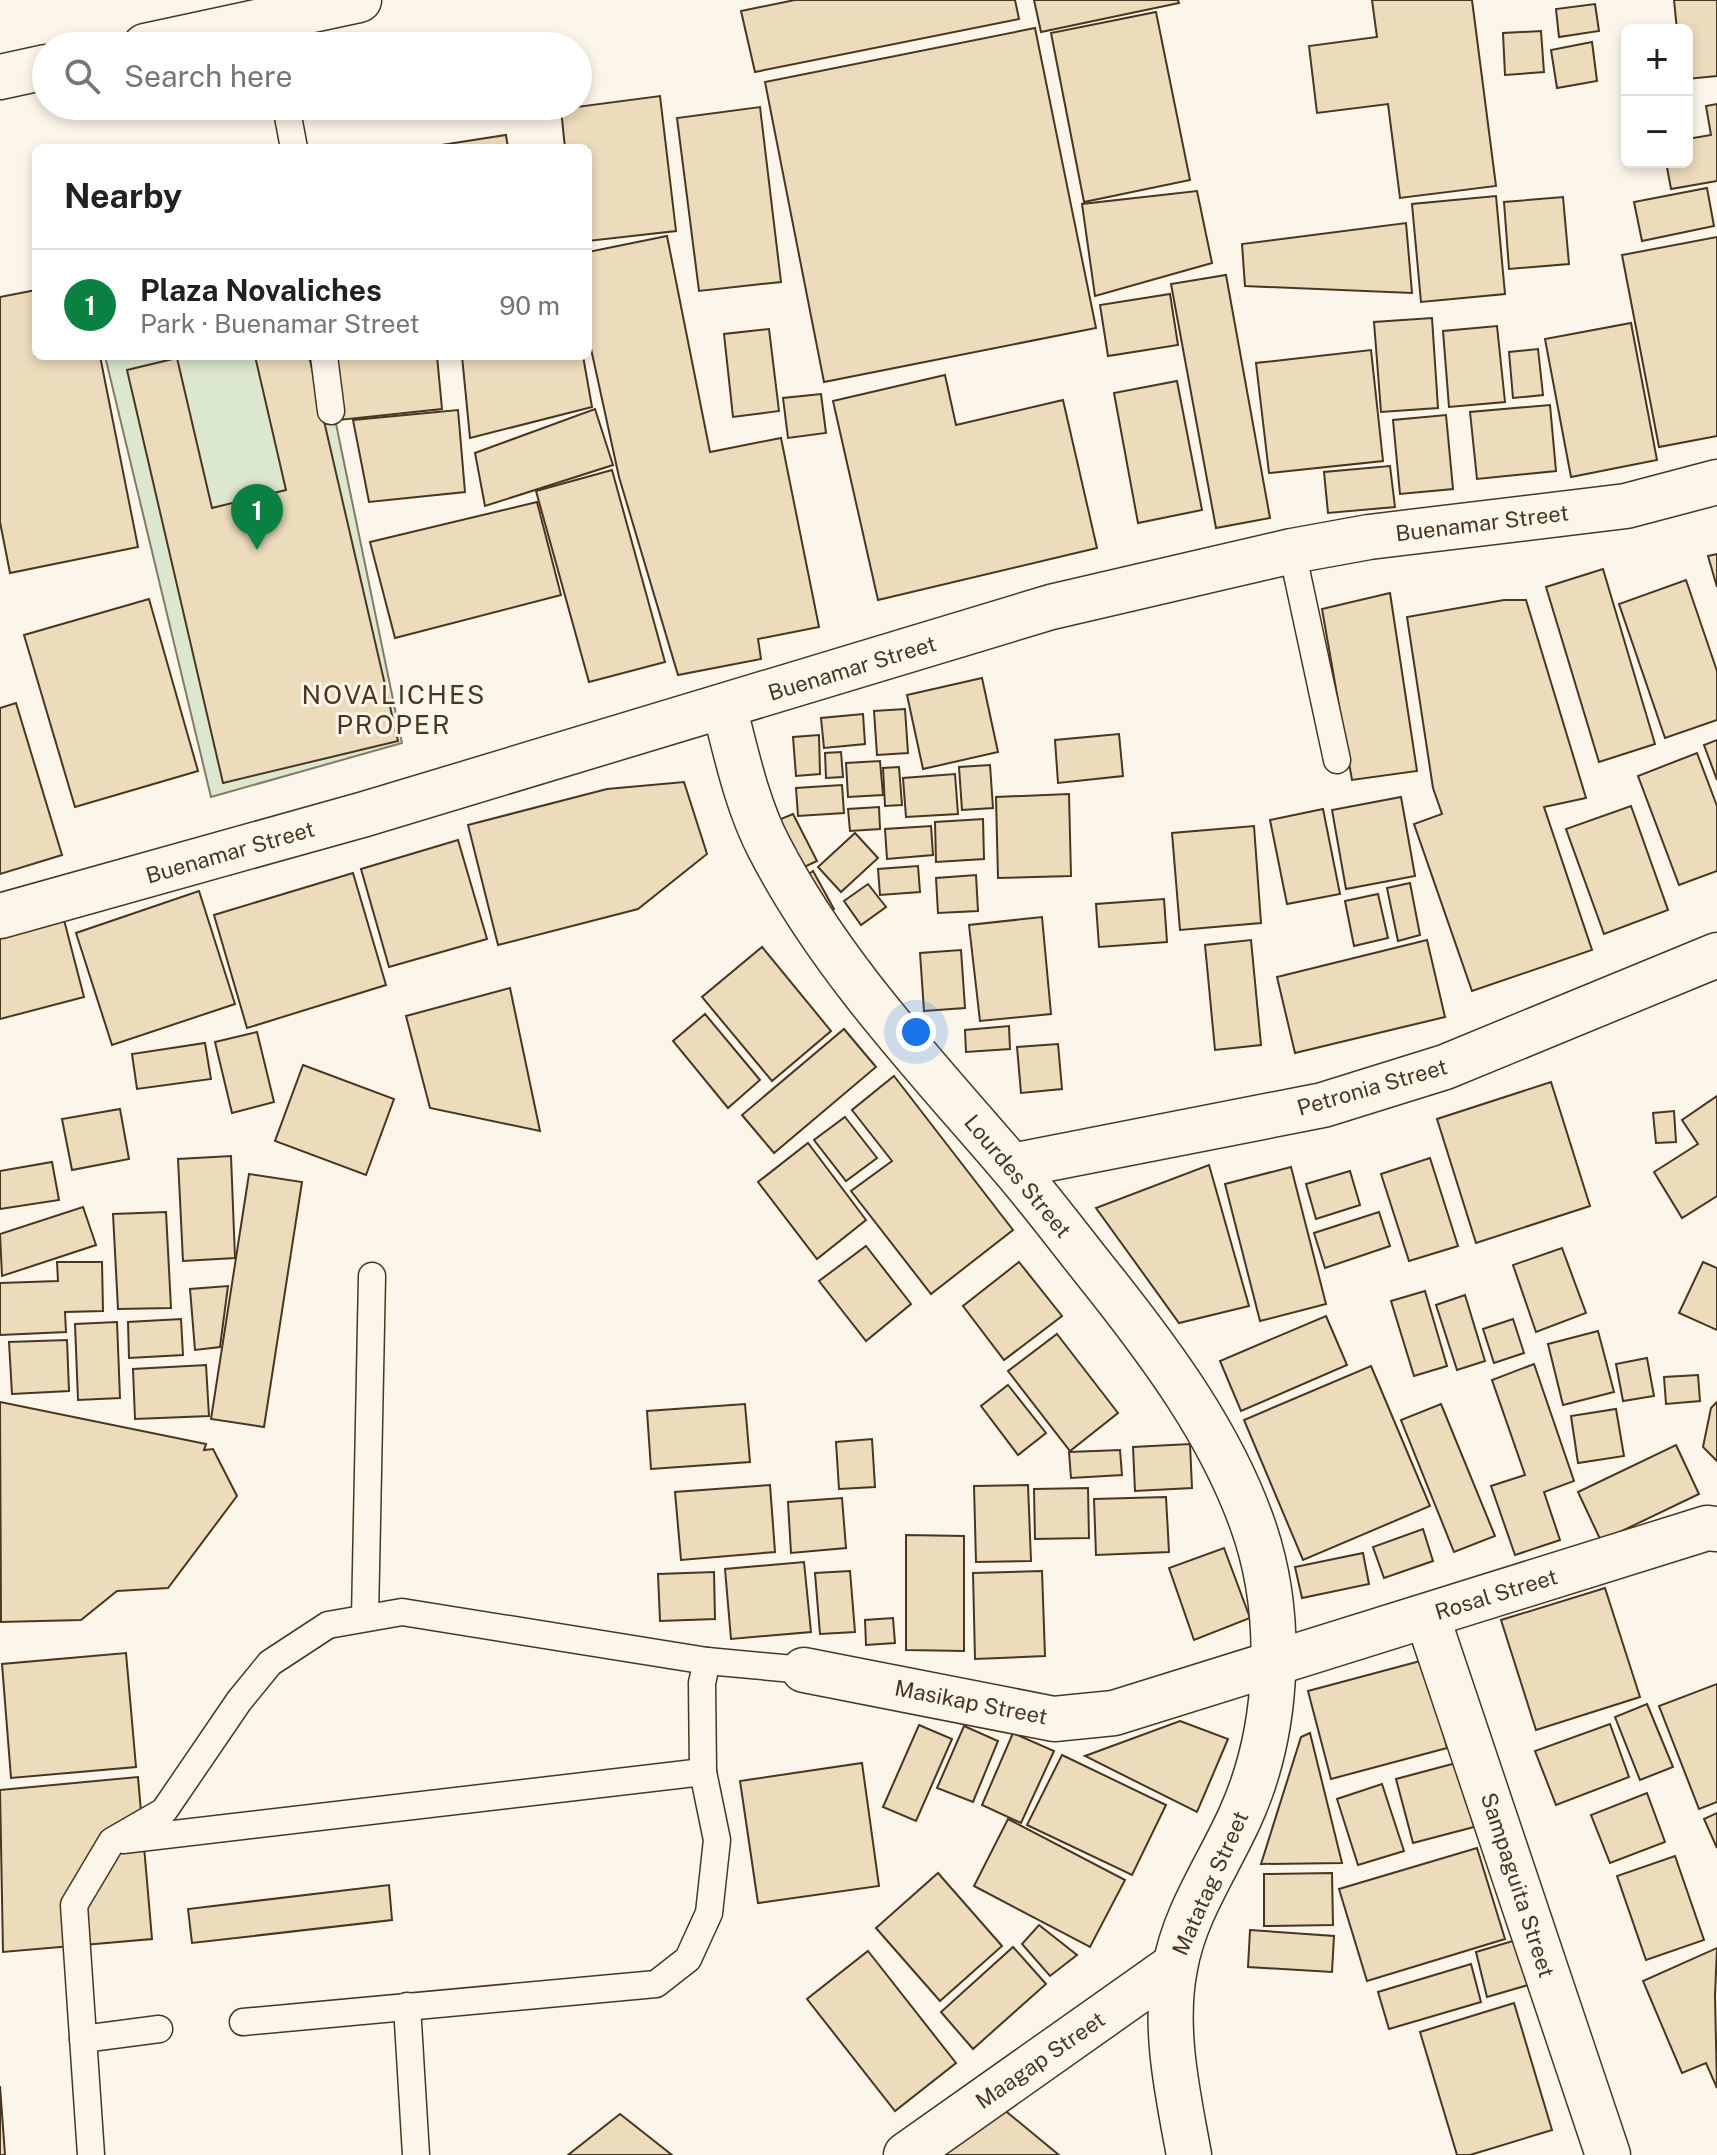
<!DOCTYPE html>
<meta charset="utf-8">
<style>
body{margin:0;font-family:"Public Sans",sans-serif;background:#f6f6f6;color:#202124}
.controls{position:absolute;right:24px;top:24px;display:grid;overflow:hidden;border-radius:12px;box-shadow:0 4px 12px #0003}
.controls button{width:72px;height:72px;display:grid;place-items:center;padding:0;border:0;border-bottom:2px solid #e0e0e0;background:#fff;color:#202124;font:40px sans-serif}
.you{position:absolute;left:916px;top:1032px;width:28px;height:28px;margin:-20px;border:6px solid #fff;border-radius:50%;background:#1a73e8;box-shadow:0 0 0 12px #1a73e833}
.badge{display:grid;place-items:center;width:52px;height:52px;border-radius:50%;background:#0b8043;color:#fff;font-size:26px;font-weight:700}
.pin{position:absolute;translate:-50% -66px;filter:drop-shadow(0 2px 4px #0008)}
.pin::after{content:'';position:absolute;top:42px;width:28px;height:24px;background:inherit;clip-path:polygon(0 0,100% 0,50% 100%)}
.list{margin:0;padding:0;list-style:none}
h2{display:flex;justify-content:space-between;align-items:center;height:104px;margin:0;padding:0 32px;font-size:34px}
h2 small{font-size:26px;font-weight:400;color:#757577}
.list li{display:grid;grid-template-columns:52px 1fr auto;gap:24px;align-items:center;box-sizing:border-box;height:112px;padding:0 32px;border-top:2px solid #e0e0e0}
.list b{display:block;font-size:30px;white-space:nowrap}
.list p{margin:0;font-size:26px;white-space:nowrap;color:#757577}
.list em{font-size:26px;font-style:normal;color:#757577}
.icon{flex:none;width:44px;height:44px;fill:none;stroke:currentColor;stroke-width:2;stroke-linecap:round;stroke-linejoin:round}
.map{position:relative;flex:none;width:1717px;height:2155px;overflow:hidden}
.search{position:absolute;background:#fff;box-shadow:0 4px 12px #0003;left:32px;top:32px;width:560px;height:88px;display:flex;align-items:center;gap:20px;box-sizing:border-box;padding:0 28px;border-radius:44px;color:#757577;font-size:30px}
.panel{position:absolute;background:#fff;box-shadow:0 4px 12px #0003;left:32px;top:144px;width:560px;height:216px;border-radius:12px}
.map>svg:first-child{display:block}
.green{fill:#dce7d0;stroke:#887966;stroke-width:2}
.building{fill:#ecdcbc;stroke:#4a3520;stroke-width:2}
.lines{fill:none;stroke-linecap:round;stroke-linejoin:round}
.service-casing{stroke:#4a3520;stroke-width:29}
.minor-casing{stroke:#4a3520;stroke-width:47}
.primary-casing{stroke:#4a3520;stroke-width:47}
.service{stroke:#fbf6e9;stroke-width:26}
.minor{stroke:#fbf6e9;stroke-width:44}
.primary{stroke:#fbf6e9;stroke-width:44}
.labels{text-anchor:middle;dominant-baseline:central;stroke-width:6;stroke-linejoin:round;paint-order:stroke}
.street-label{font-size:22px;fill:#4a3520;stroke:#fbf6e9}
.quarter-label{font-size:26px;letter-spacing:2px;fill:#4a3520;stroke:#fbf6e9}
</style>
<div class="map">
<svg width="1717" height="2155" viewBox="0 0 1717 2155">
<rect width="100%" height="100%" fill="#fbf6e9"/>
<!-- green -->
<path class="green" d="M105,356h217l80,387 -191,54z"/>
<!-- building -->
<g class="building">
<path d="M795,0h220l4,19 -264,53 -14,-61z"/>
<path d="M1034,0h144l1,3 -138,29z"/>
<path d="M1372,0h100l24,186 -96,12 -12,-94 -71,9 -8,-67 68,-9z"/>
<path d="M1674,0h43v76l-30,3v-49h-10z"/>
<path d="M1595,4l4,27 -40,6 -3,-28z"/>
<path d="M1156,12l34,168 -106,22 -33,-169z"/>
<path d="M1035,28l61,300 -272,54 -59,-300z"/>
<path d="M1541,31l3,41 -39,3 -2,-42z"/>
<path d="M1592,42l5,39 -40,7 -6,-38z"/>
<path d="M660,96l16,135 -88,10v-93h-23l-4,-39z"/>
<path d="M1717,104v77l-46,8 -5,-27h21v-23l24,-4 -5,-29z"/>
<path d="M760,107l21,175 -82,9 -22,-173z"/>
<path d="M506,135l2,13h-80v-1z"/>
<path d="M1707,188l7,38 -72,15 -8,-39z"/>
<path d="M1197,191l15,72 -117,33 -13,-92z"/>
<path d="M1496,196l9,98 -84,8 -9,-98z"/>
<path d="M1563,197l6,67 -60,5 -5,-67z"/>
<path d="M1406,223l6,70 -167,-7 -3,-42z"/>
<path d="M667,236l43,216 71,-14 38,189 -61,12 3,20 -83,16 -59,-198 -31,-142v-83z"/>
<path d="M1717,237v199l-58,11 -37,-192z"/>
<path d="M1226,275l44,243 -54,10 -45,-244z"/>
<path d="M36,290v66h64l38,191 -128,26 -10,-51v-225z"/>
<path d="M1170,294l8,51 -70,11 -8,-51z"/>
<path d="M1432,318l6,90 -57,4 -7,-90z"/>
<path d="M1631,323l26,137 -86,17 -26,-138z"/>
<path d="M1497,326l8,76 -56,5 -6,-76z"/>
<path d="M769,329l10,82 -46,6 -9,-83z"/>
<path d="M1538,349l5,46 -30,3 -4,-46z"/>
<path d="M1371,350l12,111 -114,12 -13,-110z"/>
<path d="M255,356h54l89,385 -175,42 -96,-413 50,-12 35,150 74,-18z"/>
<path d="M332,356h105l5,53 -103,11z"/>
<path d="M462,356h121l9,51 -122,31z"/>
<path d="M945,375l11,50 107,-25 34,148 -219,52 -45,-199z"/>
<path d="M1177,381l25,129 -64,13 -24,-130z"/>
<path d="M821,394l5,39 -38,5 -5,-40z"/>
<path d="M1550,405l6,66 -79,8 -7,-67z"/>
<path d="M595,409l18,56 -128,41 -10,-53z"/>
<path d="M458,410l7,82 -96,10 -16,-82z"/>
<path d="M1446,415l7,74 -53,5 -7,-74z"/>
<path d="M1390,466l5,41 -67,6 -4,-41z"/>
<path d="M612,470l53,192 -76,20 -53,-191z"/>
<path d="M537,502l24,93 -166,43 -25,-96z"/>
<path d="M1717,554v33l-9,-31z"/>
<path d="M1603,569l52,175 -56,18 -53,-175z"/>
<path d="M1686,580l31,91v49l-52,18 -46,-134z"/>
<path d="M1390,593l27,178 -65,9 -30,-171z"/>
<path d="M149,599l49,172 -123,36 -51,-172z"/>
<path d="M1504,600h22l60,198 -42,9 48,143 -120,41 -58,-167 28,-10 -9,-26 -26,-171z"/>
<path d="M982,678l16,74 -75,17 -16,-74z"/>
<path d="M16,703l46,152 -62,19v-166z"/>
<path d="M905,709l3,44 -31,2 -3,-44z"/>
<path d="M863,714l2,30 -41,4 -3,-30z"/>
<path d="M1119,734l4,42 -65,7 -3,-43z"/>
<path d="M819,735l1,39 -24,2 -3,-39z"/>
<path d="M1717,740v40l-13,-35z"/>
<path d="M841,752l2,25 -17,1 -1,-25z"/>
<path d="M1697,753l20,53v65l-38,14 -41,-109z"/>
<path d="M880,761l3,34 -35,2 -2,-34z"/>
<path d="M990,765l3,43 -31,2 -3,-43z"/>
<path d="M899,767l3,38 -17,1 -2,-38z"/>
<path d="M955,774l3,40 -52,3 -3,-39z"/>
<path d="M684,782l23,72 -69,55 -140,36 -30,-120 139,-36z"/>
<path d="M842,785l2,28 -46,3 -2,-28z"/>
<path d="M1069,794l2,82 -73,2 -2,-81z"/>
<path d="M1401,797l14,79 -69,13 -14,-79z"/>
<path d="M1631,806l37,104 -64,24 -38,-105z"/>
<path d="M879,807l1,22 -30,2 -2,-22z"/>
<path d="M1323,809l17,85 -53,10 -17,-84z"/>
<path d="M793,814l24,47 -17,8 -24,-48z"/>
<path d="M983,819l1,40 -48,3 -1,-40z"/>
<path d="M931,826l2,29 -46,4 -2,-30z"/>
<path d="M1254,826l7,97 -81,7 -8,-97z"/>
<path d="M855,833l23,25 -37,34 -23,-25z"/>
<path d="M458,840l29,99 -98,28 -28,-98z"/>
<path d="M918,866l2,26 -40,3 -2,-26z"/>
<path d="M813,871l21,38 -10,5 -19,-37z"/>
<path d="M353,873l33,112 -139,43 -33,-113z"/>
<path d="M976,875l2,36 -40,2 -2,-35z"/>
<path d="M1410,883l10,52 -22,6 -11,-53z"/>
<path d="M868,884l18,23 -25,18 -17,-24z"/>
<path d="M199,891l36,113 -123,41 -36,-112z"/>
<path d="M1378,894l10,44 -34,8 -9,-45z"/>
<path d="M1164,899l3,43 -68,5 -3,-43z"/>
<path d="M63,916l21,81 -84,22v-86z"/>
<path d="M1042,917l9,97 -71,7 -11,-96z"/>
<path d="M1251,940l10,105 -46,5 -10,-105z"/>
<path d="M1427,940l18,77 -150,36 -18,-76z"/>
<path d="M762,947l69,84 -59,50 -70,-84z"/>
<path d="M961,950l4,58 -41,3 -4,-58z"/>
<path d="M510,988l30,143 -110,-23 -24,-92z"/>
<path d="M705,1014l55,66 -32,28 -55,-67z"/>
<path d="M1009,1026l1,23 -44,3 -1,-22z"/>
<path d="M844,1029l32,38 -102,86 -32,-38z"/>
<path d="M257,1032l17,70 -42,11 -17,-71z"/>
<path d="M205,1043l6,36 -74,10 -5,-35z"/>
<path d="M1058,1044l4,45 -41,4 -4,-46z"/>
<path d="M303,1065l91,34 -28,76 -91,-34z"/>
<path d="M894,1076l119,154 -82,64 -80,-103 41,-30 -40,-51z"/>
<path d="M1551,1082l39,124 -114,37 -39,-124z"/>
<path d="M1717,1096v100l-35,22 -28,-46 44,-28 -16,-24z"/>
<path d="M120,1109l9,50 -57,11 -10,-51z"/>
<path d="M1674,1111l2,31 -20,1 -3,-30z"/>
<path d="M845,1117l32,41 -31,23 -32,-41z"/>
<path d="M808,1143l58,77 -49,39 -59,-77z"/>
<path d="M231,1156l4,102 -52,3 -5,-102z"/>
<path d="M1430,1158l28,88 -49,15 -28,-87z"/>
<path d="M52,1162l7,38 -59,9v-38z"/>
<path d="M1209,1165l40,141 -70,17 -83,-115z"/>
<path d="M1291,1167l35,137 -66,17 -35,-137z"/>
<path d="M1350,1171l10,34 -44,14 -10,-35z"/>
<path d="M249,1174l53,8 -38,245 -53,-8z"/>
<path d="M83,1207l13,38 -94,31 -2,-42z"/>
<path d="M166,1212l5,96 -53,1 -5,-95z"/>
<path d="M1379,1212l11,34 -65,22 -11,-35z"/>
<path d="M866,1246l45,58 -45,37 -47,-60z"/>
<path d="M1562,1248l24,65 -50,19 -23,-67z"/>
<path d="M57,1262h45l1,49 -38,1 1,20 -66,3v-52l58,-2z"/>
<path d="M1019,1262l43,54 -58,44 -41,-54z"/>
<path d="M1703,1262l14,6v62l-38,-17z"/>
<path d="M228,1286l-8,61 -25,3 -5,-61z"/>
<path d="M1425,1291l22,75 -33,10 -23,-75z"/>
<path d="M1465,1295l20,66 -28,9 -21,-65z"/>
<path d="M1326,1316l21,49 -106,46 -21,-50z"/>
<path d="M181,1319l2,36 -54,3 -1,-36z"/>
<path d="M1513,1319l11,34 -30,10 -11,-34z"/>
<path d="M117,1322l3,76 -42,2 -3,-76z"/>
<path d="M1598,1331l16,61 -51,13 -15,-61z"/>
<path d="M1057,1334l61,79 -48,38 -62,-80z"/>
<path d="M67,1340l2,51 -57,3 -3,-52z"/>
<path d="M1647,1358l7,38 -31,5 -7,-37z"/>
<path d="M1534,1364l40,117 -30,11 16,48 -45,15 -24,-69 34,-11 -33,-95z"/>
<path d="M206,1365l3,51 -74,3 -2,-50z"/>
<path d="M1371,1366l59,140 -127,54 -59,-140z"/>
<path d="M1698,1375l2,26 -34,3 -2,-27z"/>
<path d="M1008,1385l38,48 -28,22 -37,-49z"/>
<path d="M0,1402l206,42 -2,6 9,-1 24,47 -69,92 -51,3 -36,29 -80,2z"/>
<path d="M1717,1402v59l-14,-14 8,-39z"/>
<path d="M745,1404l5,58 -99,7 -4,-58z"/>
<path d="M1441,1404l54,132 -41,16 -53,-132z"/>
<path d="M1616,1409l8,47 -46,7 -7,-47z"/>
<path d="M872,1439l3,48 -36,2 -3,-47z"/>
<path d="M1190,1444l2,44 -57,3 -2,-44z"/>
<path d="M1676,1445l23,49 -98,47 -23,-49z"/>
<path d="M1120,1450l2,25 -51,3 -2,-26z"/>
<path d="M770,1485l5,67 -94,8 -6,-68z"/>
<path d="M1028,1485l3,76 -55,1 -2,-76z"/>
<path d="M1088,1488l1,50 -54,1 -1,-50z"/>
<path d="M1166,1497l3,55 -73,3 -2,-56z"/>
<path d="M842,1498l4,50 -55,5 -3,-51z"/>
<path d="M1423,1529l10,32 -49,17 -11,-31z"/>
<path d="M906,1535l58,1v115l-58,-1z"/>
<path d="M1224,1548l26,70 -56,22 -25,-72z"/>
<path d="M1363,1553l6,31 -67,14 -7,-31z"/>
<path d="M804,1562l7,70 -80,7 -6,-70z"/>
<path d="M850,1571l5,61 -35,2 -5,-61z"/>
<path d="M1042,1571l3,85 -70,3 -2,-86z"/>
<path d="M714,1572l1,47 -55,2 -2,-47z"/>
<path d="M1605,1588l35,109 -104,33 -35,-110z"/>
<path d="M893,1618l2,25 -29,2 -1,-25z"/>
<path d="M126,1653l10,114 -125,11 -9,-114z"/>
<path d="M1424,1660l23,88 -116,31 -23,-88z"/>
<path d="M1717,1684v118l-18,7 -40,-103z"/>
<path d="M1647,1704l26,63 -33,13 -25,-63z"/>
<path d="M1180,1721l48,18 -31,73 -112,-56z"/>
<path d="M1610,1724l19,53 -73,28 -21,-54z"/>
<path d="M919,1725l33,14 -36,82 -33,-14z"/>
<path d="M964,1726l34,15 -25,61 -36,-14z"/>
<path d="M1013,1733l41,18 -33,72 -39,-18z"/>
<path d="M1310,1733l32,130 -81,1 40,-127z"/>
<path d="M1062,1755l104,50 -34,70 -105,-50z"/>
<path d="M862,1763l17,123 -121,17 -18,-122z"/>
<path d="M1456,1763l18,64 -61,16 -17,-64z"/>
<path d="M138,1777l14,162 -149,13 -3,-162z"/>
<path d="M1382,1784l22,67 -46,14 -21,-66z"/>
<path d="M1647,1793l18,49 -55,21 -19,-48z"/>
<path d="M1717,1813v35l-13,-29z"/>
<path d="M1008,1819l117,61 -35,67 -116,-61z"/>
<path d="M1477,1848l28,91 -138,42 -28,-92z"/>
<path d="M1675,1856l29,84 -58,20 -29,-84z"/>
<path d="M938,1873l64,73 -62,55 -64,-73z"/>
<path d="M1332,1873l1,52 -69,1v-52z"/>
<path d="M389,1885l3,35 -200,23 -4,-34z"/>
<path d="M1039,1925l38,30 -27,21 -28,-32z"/>
<path d="M1250,1930l84,6 -2,36 -84,-5z"/>
<path d="M1516,1940l12,45 -41,12 -11,-45z"/>
<path d="M1013,1947l33,37 -73,65 -32,-37z"/>
<path d="M1717,1948l-2,48 2,92 -11,-25 -24,10 -39,-92z"/>
<path d="M868,1951l88,112 -61,48 -88,-112z"/>
<path d="M1471,1964l10,38 -92,27 -11,-37z"/>
<path d="M1514,2003l38,127 -82,25h-13l-37,-123z"/>
<path d="M0,2086l5,69h-5z"/>
<path d="M1002,2108l57,47h-116z"/>
<path d="M620,2114l52,41h-104z"/>
</g>
<g class="lines">
<defs>
<g id="service">
<path d="M286,106l8,42"/>
<path d="M324,356l7,55"/>
<path d="M1292,551l45,209"/>
<path d="M365,1618l7,-342"/>
<path d="M123,1840l580,-68"/>
<path d="M407,2006l9,149"/>
<path d="M243,2022l413,-38 32,-25 21,-46 8,-73 -14,-68 -1,-89 5,-22"/>
<path d="M83,2039l76,-10"/>
<path d="M91,2155l-17,-250 38,-64 52,-30 75,-110 31,-38 58,-38 74,-13 305,49 97,9"/>
</g>
<g id="minor">
<path d="M724,706c12,47 23,99 45,141 60,117 153,215 238,314 34,39 65,81 98,122 57,72 114,149 146,237 34,92 29,209 -11,297 -22,49 -56,97 -65,151 -12,61 3,127 14,187"/>
<path d="M1012,1166l311,-61 122,-38 272,-112"/>
<path d="M1427,1616l181,539"/>
<path d="M804,1670l250,49 60,-6 593,-185 10,1"/>
<path d="M906,2155l269,-190"/>
</g>
<g id="primary">
<path d="M145,46l214,-46"/>
<path d="M0,77l46,-10"/>
<path d="M0,916l365,-102 686,-207 241,-56 77,-14 257,-31 91,-24"/>
</g>
</defs>
<!-- service casing -->
<use href="#service" class="service-casing"/>
<!-- minor casing -->
<use href="#minor" class="minor-casing"/>
<!-- primary casing -->
<use href="#primary" class="primary-casing"/>
<!-- service -->
<use href="#service" class="service"/>
<!-- minor -->
<use href="#minor" class="minor"/>
<!-- primary -->
<use href="#primary" class="primary"/>
</g>
<g class="labels">
<!-- street labels -->
<g class="street-label">
<text transform="translate(1482 523) rotate(-7)">Buenamar Street</text>
<text transform="translate(852 668) rotate(-17)">Buenamar Street</text>
<text transform="translate(230 852) rotate(-16)">Buenamar Street</text>
<text transform="translate(1372 1087) rotate(-16)">Petronia Street</text>
<text transform="translate(1018 1176) rotate(50)">Lourdes Street</text>
<text transform="translate(1496 1594) rotate(-17)">Rosal Street</text>
<text transform="translate(971 1702) rotate(11)">Masikap Street</text>
<text transform="translate(1210 1883) rotate(-66)">Matatag Street</text>
<text transform="translate(1518 1885) rotate(72)">Sampaguita Street</text>
<text transform="translate(1040 2060) rotate(-35)">Maagap Street</text>
</g>
<!-- quarter labels -->
<g class="quarter-label">
<text x="394" y="694">NOVALICHES<tspan x="394" dy="30">PROPER</tspan></text>
</g>
</g>
</svg>
<div class="controls">
<button>+</button>
<button>−</button>
</div>
<div class="you"></div>
<div class="pin badge" style="left:257px;top:550px">1</div>
<div class="search"><svg class="icon" aria-label="search" viewBox="0 0 24 24"><circle cx="10" cy="10" r="6"/><path d="M15 15l6 6"/></svg>Search here</div>
<section class="panel">
<h2>Nearby<small></small></h2>
<ul class="list">
<li><span class="badge">1</span><div><b>Plaza Novaliches</b><p>Park · Buenamar Street</p></div><em>90 m</em></li>
</ul>
</section>
</div>
